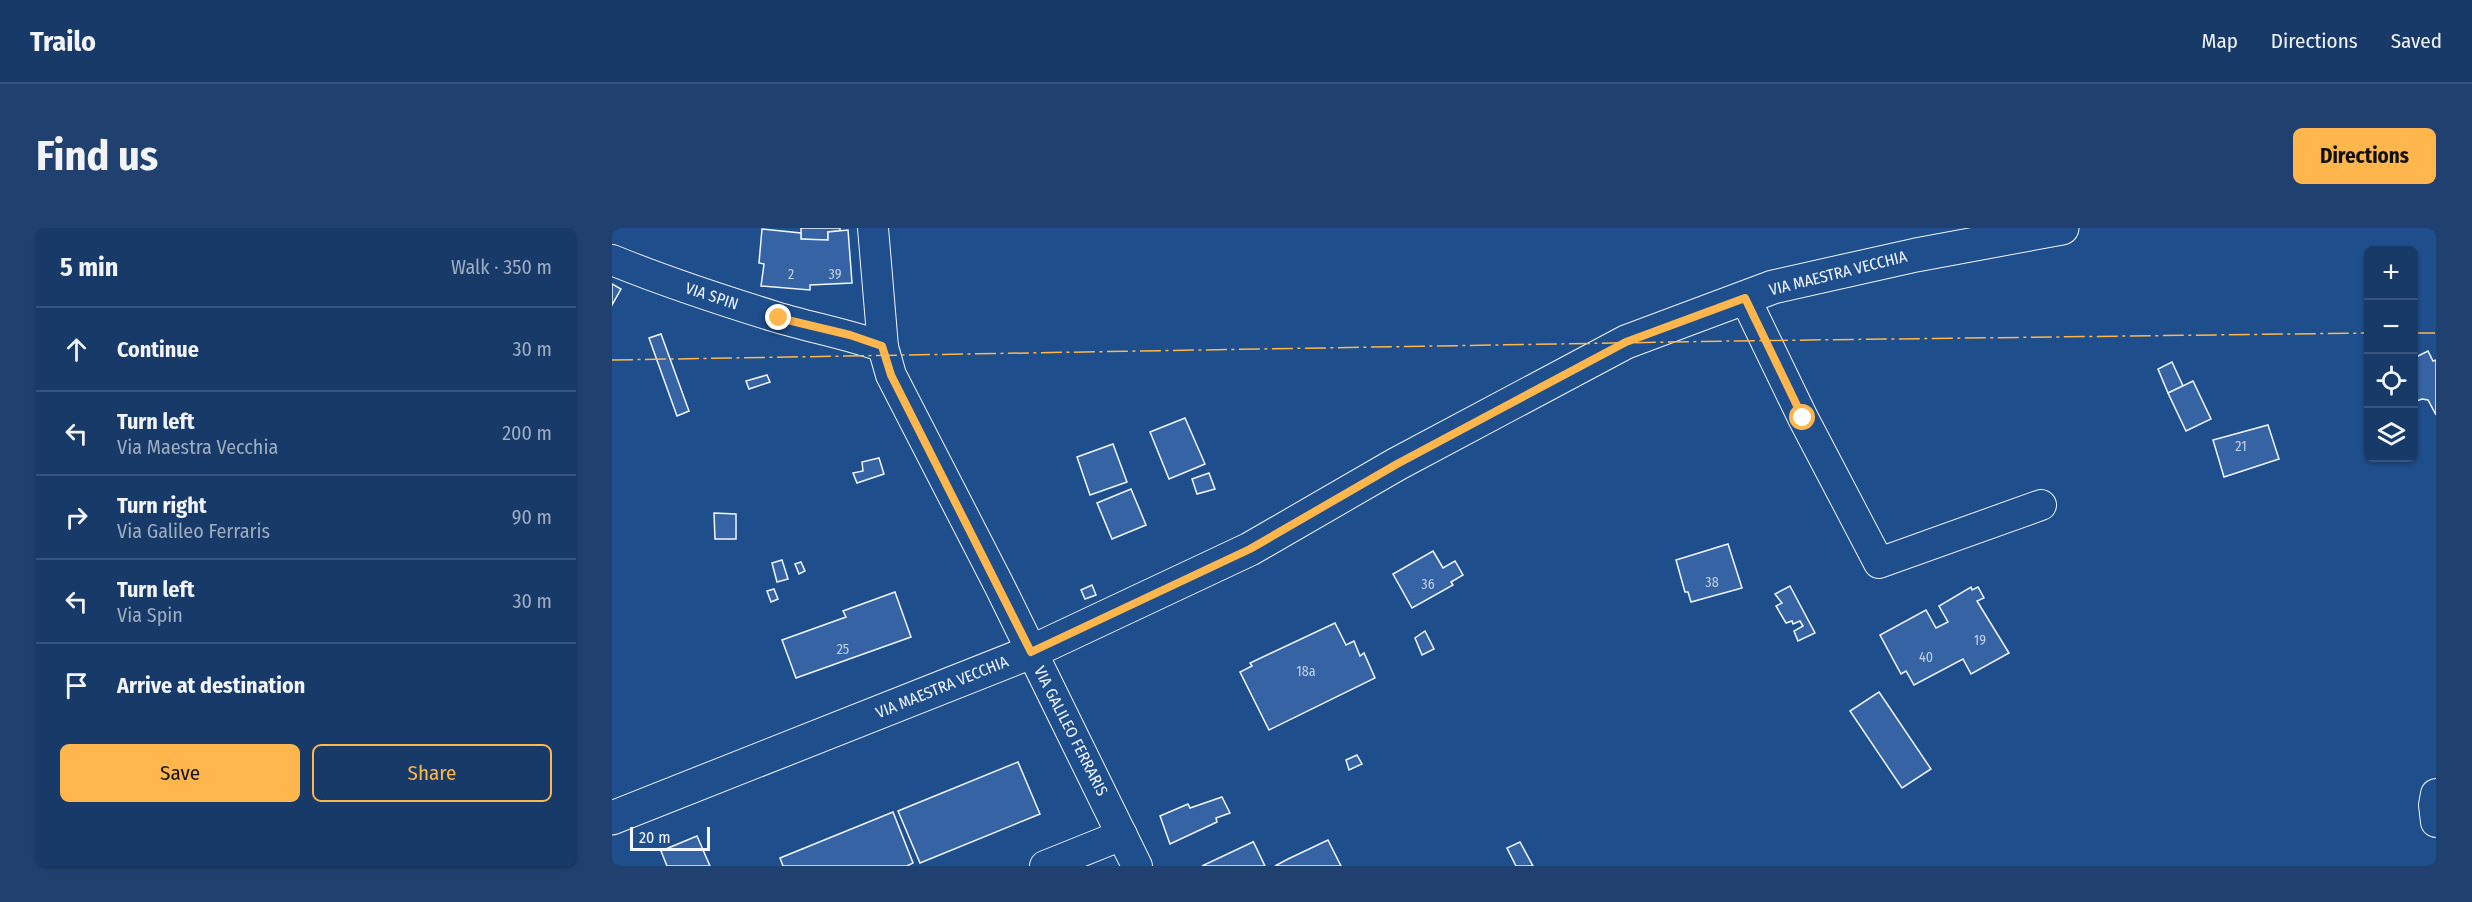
<!DOCTYPE html>
<meta charset="utf-8">
<style>
body{margin:0;font-family:"Fira Sans Condensed",sans-serif;background:#20416f;color:#f1f3f6}
.controls{position:absolute;right:18px;top:18px;display:grid;overflow:hidden;border-radius:9px;box-shadow:0 2px 4px #0004}
.controls button{width:54px;height:54px;display:grid;place-items:center;padding:0;border:0;border-bottom:2px solid #36547d;background:#173a69;color:#f1f3f6;font:30px sans-serif}
.scale{position:absolute;left:18px;bottom:15px;width:80px;box-sizing:border-box;padding-left:6px;border:3px solid #f2f6ff;border-top:0;font-size:16px;line-height:21px;white-space:nowrap;color:#f2f6ff;-webkit-text-stroke:4px #1f4e8c;paint-order:stroke}
.stop{position:absolute;width:18px;height:18px;margin:-14px;border:4px solid #ffb74d;border-radius:50%;background:#fff}
.stop.end{background:#ffb74d;border-color:#fff;box-shadow:0 2px 6px #0008}
.list{margin:0;padding:0;list-style:none}
h2{display:flex;justify-content:space-between;align-items:center;height:78px;margin:0;padding:0 24px;font-size:26px}
h2 small{font-size:20px;font-weight:400;color:#9eadc0}
.list li{display:grid;grid-template-columns:39px 1fr auto;gap:18px;align-items:center;box-sizing:border-box;height:84px;padding:0 24px;border-top:2px solid #36547d}
.list b{display:block;font-size:22px;white-space:nowrap}
.list p{margin:0;font-size:20px;white-space:nowrap;color:#9eadc0}
.list em{font-size:20px;font-style:normal;color:#9eadc0}
.actions{display:flex;gap:12px;padding:18px 24px}
.actions a{flex:1;padding:14px 0;border:2px solid #ffb74d;border-radius:9px;text-align:center;font-size:21px;color:#ffb74d}
.actions .main{background:#ffb74d;color:#111}
.icon{flex:none;width:33px;height:33px;fill:none;stroke:currentColor;stroke-width:2;stroke-linecap:round;stroke-linejoin:round}
.map{position:relative;flex:none;width:1824px;height:638px;overflow:hidden;border-radius:9px}
header{display:flex;align-items:center;gap:36px;box-sizing:border-box;height:84px;padding:0 30px;background:#173a69;border-bottom:2px solid #36547d}
header strong{font-size:28px}
nav{display:flex;gap:33px;margin-inline-start:auto;font-size:21px}
.intro{display:flex;align-items:center;justify-content:space-between;box-sizing:border-box;height:144px;padding:0 36px}
h1{margin:0;font-size:42px}
.button{padding:15px 27px;border-radius:9px;background:#ffb74d;color:#111;font-size:21px;font-weight:700}
main{display:flex;gap:36px;padding:0 36px}
aside{flex:1;background:#173a69;border-radius:9px;box-shadow:0 2px 4px #0004}
.map>svg:first-child{display:block}
.building{fill:#3563a3;stroke:#f2f6ff;stroke-width:1.5}
.lines{fill:none;stroke-linecap:round;stroke-linejoin:round}
.minor-casing{stroke:#f2f6ff;stroke-width:32}
.major-casing{stroke:#f2f6ff;stroke-width:35}
.minor{stroke:#1f4e8c;stroke-width:30}
.major{stroke:#1f4e8c;stroke-width:33}
.power{stroke:#ffb74d;stroke-width:1.5;stroke-dasharray:21 4.5 3 4.5;stroke-linecap:butt}
.route{stroke:#ffb74d;stroke-width:8}
.labels{text-anchor:middle;dominant-baseline:central;stroke-width:4.5;stroke-linejoin:round;paint-order:stroke}
.number-label{font-size:14px;fill:#c3d1e8}
.street-label{font-size:16px;fill:#f2f6ff;stroke:#1f4e8c}
</style>
<header>
<strong>Trailo</strong>
<nav><a>Map</a><a>Directions</a><a>Saved</a></nav>
</header>
<div class="intro"><h1>Find us</h1><a class="button">Directions</a></div>
<main>
<aside>
<h2>5 min<small>Walk · 350 m</small></h2>
<ul class="list">
<li><svg class="icon" aria-label="ahead" viewBox="0 0 24 24"><path d="M12 20V5M6 11l6-6 6 6"/></svg><div><b>Continue</b></div><em>30 m</em></li>
<li><svg class="icon" aria-label="left" viewBox="0 0 24 24"><path d="M17 20v-9H6M10 6l-5 5 5 5"/></svg><div><b>Turn left</b><p>Via Maestra Vecchia</p></div><em>200 m</em></li>
<li><svg class="icon" aria-label="right" viewBox="0 0 24 24"><path d="M7 20v-9h11M14 6l5 5-5 5"/></svg><div><b>Turn right</b><p>Via Galileo Ferraris</p></div><em>90 m</em></li>
<li><svg class="icon" aria-label="left" viewBox="0 0 24 24"><path d="M17 20v-9H6M10 6l-5 5 5 5"/></svg><div><b>Turn left</b><p>Via Spin</p></div><em>30 m</em></li>
<li><svg class="icon" aria-label="arrive" viewBox="0 0 24 24"><path d="M6 21V4h12l-3 4 3 4H6"/></svg><div><b>Arrive at destination</b></div></li>
</ul>
<div class="actions"><a class="main">Save</a><a>Share</a></div>
</aside>
<div class="map">
<svg width="1824" height="638" viewBox="0 0 1824 638">
<rect width="100%" height="100%" fill="#1f4e8c"/>
<!-- building -->
<g class="building">
<path d="M189,0h39v3l-12,1v8h-16l-11,-1z"/>
<path d="M150,1l39,4v6l27,1v-8l20,-2 4,53 -42,2v5l-49,-4 3,-22 -5,-1z"/>
<path d="M0,56l9,5 -9,16z"/>
<path d="M49,106l28,77 -12,5 -28,-78z"/>
<path d="M1816,123l5,10 3,-1v55l-8,-15 -6,-1 -8,3v-44z"/>
<path d="M1560,134l11,24 -15,7 -10,-24z"/>
<path d="M155,147l3,7 -21,7 -3,-8z"/>
<path d="M1581,153l18,38 -25,12 -18,-38z"/>
<path d="M573,190l20,46 -36,15 -19,-47z"/>
<path d="M1656,197l11,34 -55,18 -11,-37z"/>
<path d="M501,216l14,38 -37,13 -13,-38z"/>
<path d="M267,230l5,16 -27,9 -4,-10 10,-2 -1,-9z"/>
<path d="M597,245l6,16 -18,5 -5,-15z"/>
<path d="M519,261l15,36 -34,14 -15,-36z"/>
<path d="M102,285l22,1v25h-21z"/>
<path d="M1116,316l14,44 -51,14 -3,-10h-3l-9,-32z"/>
<path d="M821,323l10,17 12,-7 8,14 -12,7 2,3 -41,23 -19,-34z"/>
<path d="M170,332l6,19 -11,3 -5,-19z"/>
<path d="M189,334l4,9 -6,3 -4,-10z"/>
<path d="M480,357l4,10 -11,4 -4,-9z"/>
<path d="M1178,358l25,47 -17,8 -4,-10 9,-5 -3,-5 -7,3 -1,-3 -6,2 -10,-17 6,-3 -7,-9z"/>
<path d="M1359,359l1,3 6,-3 6,11 -7,3 32,52 -38,21 -8,-15 -49,26 -8,-14 -5,3 -21,-39 46,-25 10,18 12,-6 -9,-16z"/>
<path d="M162,361l4,10 -7,3 -4,-11z"/>
<path d="M283,364l16,45 -115,41 -14,-38 64,-23 -3,-6z"/>
<path d="M723,395l11,22 8,-4 6,15 4,-3 11,25 -106,52 -29,-58 12,-6 -2,-3z"/>
<path d="M813,403l9,18 -12,6 -7,-17z"/>
<path d="M1267,464l52,77 -29,19 -52,-77z"/>
<path d="M745,527l5,9 -13,6 -3,-10z"/>
<path d="M406,534l22,52 -120,49 -22,-52z"/>
<path d="M610,569l8,16 -14,5 1,4 -47,22 -10,-28 28,-12 2,4z"/>
<path d="M281,584l20,51 -6,3h-124l-3,-8z"/>
<path d="M85,608l13,30h-43l-6,-15z"/>
<path d="M716,612l13,26h-66l13,-7z"/>
<path d="M641,613l12,25h-63l51,-24z"/>
<path d="M908,614l13,24h-17l-9,-18z"/>
</g>
<g class="lines">
<defs>
<g id="minor">
<path d="M261,0l10,119 8,28 109,212 137,279"/>
<path d="M0,32c54,22 109,40 164,57 36,11 72,17 107,30"/>
<path d="M1133,70l58,120 76,145 162,-58"/>
<path d="M1824,566l-2,11 2,17"/>
<path d="M433,638l77,-31"/>
</g>
<path id="major" d="M0,590l419,-166 219,-103 147,-85 229,-122 147,-55 143,-32 146,-27"/>
</defs>
<!-- minor casing -->
<use href="#minor" class="minor-casing"/>
<!-- major casing -->
<use href="#major" class="major-casing"/>
<!-- minor -->
<use href="#minor" class="minor"/>
<!-- major -->
<use href="#major" class="major"/>
<!-- power -->
<g class="power">
<path d="M1802,105h22"/>
<path d="M0,132l1119,-19 637,-8"/>
</g>
</g>
<g class="lines">
<!-- route -->
<path class="route" d="M167,90l71,17 32,11 9,29 140,277 219,-103 147,-85 229,-122 119,-44 58,120"/>
</g>
<g class="labels">
<!-- number labels -->
<g class="number-label">
<text x="179" y="46">2</text>
<text x="223" y="46">39</text>
<text x="1629" y="218">21</text>
<text x="1100" y="354">38</text>
<text x="816" y="356">36</text>
<text x="1368" y="412">19</text>
<text x="231" y="421">25</text>
<text x="1314" y="429">40</text>
<text x="694" y="443">18a</text>
</g>
<!-- street labels -->
<g class="street-label">
<text transform="translate(1226 45) rotate(-14)">VIA MAESTRA VECCHIA</text>
<text transform="translate(100 68) rotate(18)">VIA SPIN</text>
<text transform="translate(330 459) rotate(-22)">VIA MAESTRA VECCHIA</text>
<text transform="translate(459 503) rotate(63)">VIA GALILEO FERRARIS</text>
</g>
</g>
</svg>
<div class="controls">
<button>+</button>
<button>−</button>
<button><svg class="icon" aria-label="locate" viewBox="0 0 24 24"><circle cx="12" cy="12" r="6"/><path d="M12 2v4M12 18v4M2 12h4M18 12h4"/></svg></button>
<button><svg class="icon" aria-label="layers" viewBox="0 0 24 24"><path d="M12 4l9 5-9 5-9-5zM3 14l9 5 9-5"/></svg></button>
</div>
<div class="scale">20 m</div>
<div class="stop" style="left:1191px;top:190px"></div>
<div class="stop end" style="left:167px;top:90px"></div>
</div>
</main>
